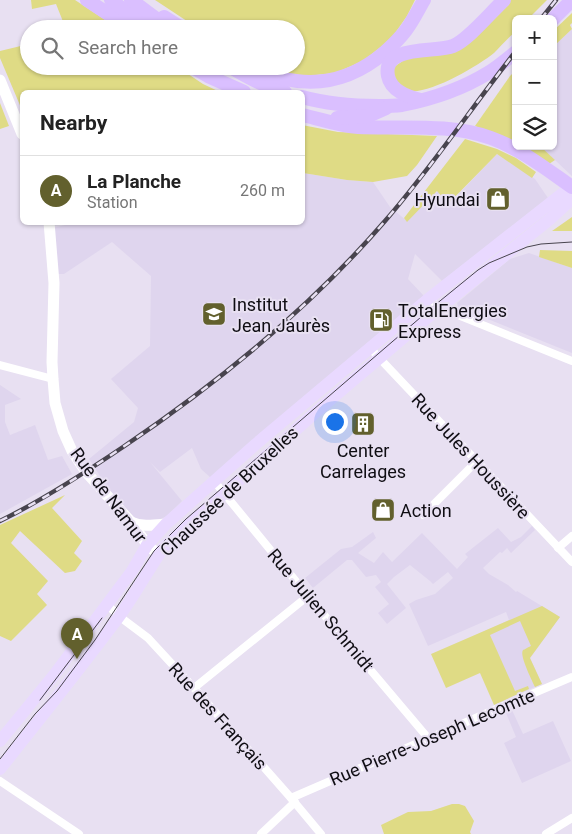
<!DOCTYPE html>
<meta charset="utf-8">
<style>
body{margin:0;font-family:Roboto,sans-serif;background:#f6f6f6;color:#222}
.controls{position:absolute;right:15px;top:15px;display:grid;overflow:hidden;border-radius:8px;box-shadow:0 1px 4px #0004}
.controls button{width:45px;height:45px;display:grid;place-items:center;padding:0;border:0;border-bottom:1px solid #e0e0e0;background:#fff;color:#222;font:25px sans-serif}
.you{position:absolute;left:334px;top:421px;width:18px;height:18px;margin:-12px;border:4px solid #fff;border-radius:50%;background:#1a73e8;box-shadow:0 0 0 8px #1a73e833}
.badge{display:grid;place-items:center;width:32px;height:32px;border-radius:50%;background:#62602d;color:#fff;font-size:16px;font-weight:700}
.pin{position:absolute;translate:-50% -41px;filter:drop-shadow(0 1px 2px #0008)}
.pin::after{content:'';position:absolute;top:26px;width:18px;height:15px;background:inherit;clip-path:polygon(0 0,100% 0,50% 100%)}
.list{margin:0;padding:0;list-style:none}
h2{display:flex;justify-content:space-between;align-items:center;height:65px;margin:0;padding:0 20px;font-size:21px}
h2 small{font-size:16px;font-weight:400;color:#767676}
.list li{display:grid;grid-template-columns:32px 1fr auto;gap:15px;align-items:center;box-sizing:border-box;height:70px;padding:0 20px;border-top:1px solid #e0e0e0}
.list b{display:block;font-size:19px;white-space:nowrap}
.list p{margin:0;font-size:16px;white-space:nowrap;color:#767676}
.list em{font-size:16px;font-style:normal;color:#767676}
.icon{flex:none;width:28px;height:28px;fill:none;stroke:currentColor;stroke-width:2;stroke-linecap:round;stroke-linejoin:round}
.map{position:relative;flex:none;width:572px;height:834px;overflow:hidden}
.search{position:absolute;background:#fff;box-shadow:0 1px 4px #0004;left:20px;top:20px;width:285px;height:55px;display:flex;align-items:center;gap:12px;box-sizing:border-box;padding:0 18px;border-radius:28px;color:#767676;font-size:19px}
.panel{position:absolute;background:#fff;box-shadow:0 1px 4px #0004;left:20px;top:90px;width:285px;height:135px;border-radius:8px}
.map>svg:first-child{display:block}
.built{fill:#dfd5ee}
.green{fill:#dfdb85}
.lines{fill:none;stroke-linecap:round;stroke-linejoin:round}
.street{stroke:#fff;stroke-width:8}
.secondary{stroke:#fff;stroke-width:11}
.primary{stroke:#e9d9ff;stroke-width:12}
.highway{stroke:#dabfff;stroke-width:14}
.tram{stroke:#48444e;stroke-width:1}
.rail-casing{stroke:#48444e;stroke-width:4.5}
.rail{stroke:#e8e0f2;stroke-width:2.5;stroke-dasharray:8;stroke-linecap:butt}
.labels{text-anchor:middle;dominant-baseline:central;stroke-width:4;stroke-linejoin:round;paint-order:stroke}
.poi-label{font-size:18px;fill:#0f0d13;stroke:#e8e0f2;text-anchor:start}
.street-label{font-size:18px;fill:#0f0d13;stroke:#e8e0f2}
</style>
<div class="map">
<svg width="572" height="834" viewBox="0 0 572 834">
<rect width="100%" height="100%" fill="#e8e0f2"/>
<!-- built -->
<g class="built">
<path d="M572,29v147l-32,-30h13v-99z"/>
<path d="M497,154l38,25 13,19 -106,83 -27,-27 -7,25 16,17 -213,182 -10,-9 -9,-21 -32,24 -10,-10 32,39 -15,15 -20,9 -25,-15 -33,-51 45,-37 4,-14 -27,-29 39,-33 1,-70 -39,-34 -48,32h-10l-2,-46 27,-6h223l1,-49 44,7 26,2 17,25 17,14 31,-30 11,13z"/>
<path d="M529,253l43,15v85l-114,-46 -1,-4 53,-44z"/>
<path d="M0,385l21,14 -16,6v17l5,13 25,-10 13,35 14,-4 10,18 -72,40z"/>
<path d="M532,526l3,4 -24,23 -4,-5 -5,5 -2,-1 -17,16 6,6 19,11 8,7 1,-1 43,26 -30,41 12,26 -38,16 -28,-65 33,-15 -3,-8 -78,34 -19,-42 7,-4 19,-6 18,-16 -5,-6 -15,12 -3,-3 -20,-16 -16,12 -7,7 19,24 -19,16 -9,-11 11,-9 -14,-17 6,-5 -5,-7 -10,2 -14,-17h-5l-34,28 -8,-10 36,-29 11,-2 21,-15 3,6 -18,15 16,10 9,-11 9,10 30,-29 35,36 11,-12 -3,-3 33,-26 13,14 10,-5z"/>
<path d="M512,710l11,24 30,-13 18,40 -49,22 -18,-40 12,-6 -10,-24z"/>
</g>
<!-- green -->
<g class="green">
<path d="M31,0h44l44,29h-53l-10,-25 -24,5z"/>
<path d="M155,0h260l-8,16 -16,23 -28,22 -28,12 -38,4 -35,-11h34v-37h-97z"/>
<path d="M510,0h37l-19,19h-12v12c-8,7 -15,15 -22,22 -16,13 -64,41 -84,38 -5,-1 -11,-7 -16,-10v-14l13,-9 44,-6z"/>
<path d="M572,13v10l-2,2 2,4 -19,18v-16z"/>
<path d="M29,44v22h147l27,18 17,8h-198v18l-22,-52v-7z"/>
<path d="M516,70v74l-41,-18 35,-50z"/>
<path d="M0,103l9,23 -9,3z"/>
<path d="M302,125l36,7 99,4 -20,29 -10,11 -34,6 -26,-2 -44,-7z"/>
<path d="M465,139l32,10 19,9 20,14 -4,6 -35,-24 -49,50 -11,-13 -30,31 -3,-4z"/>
<path d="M521,146h19l15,14 -6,4z"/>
<path d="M572,217v14h-20z"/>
<path d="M540,250l32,1v17l-33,-11z"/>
<path d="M65,495l-13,13 30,33 -8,12 8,8 -7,10 -10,2 -45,-42 -9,12 37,38 -11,13 10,11 -36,36 -11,-5v-111z"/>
<path d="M542,606l18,11 -30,41 12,26 -7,3c-3,-7 -16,-32 -12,-37 1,0 7,-4 8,-4l-11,-25 -30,14 25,56 13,-5 1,3 -35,16 -14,-32 -34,15 -15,-34z"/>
<path d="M452,804h7l6,2 9,15 -4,11 1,2h-87l-3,-9 27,-13 23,-1z"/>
</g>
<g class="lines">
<!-- street -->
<g class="street">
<path d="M427,300l21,11 124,50"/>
<path d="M371,347l5,8 8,8 188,199"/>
<path d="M0,365l53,14"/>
<path d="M214,481l94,115 120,142"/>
<path d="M423,515l53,-53"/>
<path d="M558,548l14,-12"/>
<path d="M107,605l17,15 24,18 46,50 97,110 30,36"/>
<path d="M194,688l114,-92"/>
<path d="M0,781l79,53"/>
<path d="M291,798l203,-88 78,-33"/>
<path d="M261,834l34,-32"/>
<path d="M546,834l26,-16"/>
</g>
<!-- secondary -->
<g class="secondary">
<path d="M0,80l22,54"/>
<path d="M49,222l5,61 -2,79 1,17 2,24 8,28 9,20 14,21 45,50 18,25 10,7"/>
<path d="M131,522c11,5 23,3 35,2"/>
</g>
<!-- primary -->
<g class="primary">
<path d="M0,741l54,-66 78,-104 15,-26 19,-21 90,-80 171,-144 145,-114"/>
<path d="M0,769c40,-50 80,-100 118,-151 17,-23 30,-48 46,-71l152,-135 106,-90 128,-103 22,-20"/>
</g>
<!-- highway -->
<g class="highway">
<path d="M87,0l44,29"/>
<path d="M111,0l9,7 32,22"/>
<path d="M131,0l39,29"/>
<path d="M164,17l19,12"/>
<path d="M553,19l19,-19"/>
<path d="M191,66l17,10 36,16"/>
<path d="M229,66c18,11 36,21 56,26"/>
<path d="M249,66c49,24 94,22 136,-14 8,-7 15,-14 21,-22 7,-9 12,-20 18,-30"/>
<path d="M302,97c25,7 51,9 77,9 7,0 15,0 23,-1 30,-6 60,-16 86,-32 10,-6 19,-14 28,-21"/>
<path d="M420,100c-13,-4 -29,-9 -32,-24 -6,-32 48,-23 65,-30 15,-6 38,-34 51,-46"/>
<path d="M302,115c19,4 37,11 56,12 44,2 91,-4 133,11 30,11 55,31 81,49"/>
<path d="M337,118l31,-2 18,-8"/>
</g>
<!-- tram -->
<g class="tram">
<path d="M40,700l62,-82"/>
<path d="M0,759l35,-45 22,-23 38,-51 59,-89 32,-32 249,-214 43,-35 11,-7 38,-16 14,-3 31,-2"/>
</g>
<defs>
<g id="rail">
<path d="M541,19l15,-19"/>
<path d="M0,521c43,-21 83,-47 123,-74 95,-64 186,-138 262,-226 47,-54 87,-114 131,-170"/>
</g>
</defs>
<!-- rail casing -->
<use href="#rail" class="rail-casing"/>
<!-- rail -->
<use href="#rail" class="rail"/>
</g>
<!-- icons -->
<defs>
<symbol id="shop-square" viewBox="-11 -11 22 22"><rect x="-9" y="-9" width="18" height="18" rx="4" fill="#62602d" stroke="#e8e0f2"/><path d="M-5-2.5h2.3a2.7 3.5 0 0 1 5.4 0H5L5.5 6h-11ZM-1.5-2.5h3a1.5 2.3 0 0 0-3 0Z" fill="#fff"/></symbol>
<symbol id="school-square" viewBox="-11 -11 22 22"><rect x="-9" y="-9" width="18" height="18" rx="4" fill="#62602d" stroke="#e8e0f2"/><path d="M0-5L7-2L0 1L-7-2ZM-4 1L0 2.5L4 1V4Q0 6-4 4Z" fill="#fff"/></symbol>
<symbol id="fuel-square" viewBox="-11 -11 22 22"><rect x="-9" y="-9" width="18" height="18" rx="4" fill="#62602d" stroke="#e8e0f2"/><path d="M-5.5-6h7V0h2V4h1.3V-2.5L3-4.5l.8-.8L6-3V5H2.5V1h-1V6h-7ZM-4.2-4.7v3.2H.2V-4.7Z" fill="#fff"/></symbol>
<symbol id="building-square" viewBox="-11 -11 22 22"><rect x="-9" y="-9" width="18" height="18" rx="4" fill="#62602d" stroke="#e8e0f2"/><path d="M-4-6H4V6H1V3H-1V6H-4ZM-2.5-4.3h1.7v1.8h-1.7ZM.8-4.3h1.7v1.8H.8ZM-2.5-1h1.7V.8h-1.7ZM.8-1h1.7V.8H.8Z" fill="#fff"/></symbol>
</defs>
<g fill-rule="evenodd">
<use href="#shop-square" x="484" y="185" width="28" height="28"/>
<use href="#school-square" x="200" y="300" width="28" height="28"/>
<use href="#fuel-square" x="367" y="306" width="28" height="28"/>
<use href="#building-square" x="349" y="410" width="28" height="28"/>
<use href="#shop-square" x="369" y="496" width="28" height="28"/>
</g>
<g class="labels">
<!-- poi labels -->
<g class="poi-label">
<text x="480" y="199" text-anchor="end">Hyundai</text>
<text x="232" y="304">Institut<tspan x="232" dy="21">Jean Jaurès</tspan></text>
<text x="398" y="310">TotalEnergies<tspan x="398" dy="21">Express</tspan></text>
<text x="363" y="450" text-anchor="middle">Center<tspan x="363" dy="21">Carrelages</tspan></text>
<text x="400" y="510">Action</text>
</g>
<!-- street labels -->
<g class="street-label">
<text transform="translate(471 456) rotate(47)">Rue Jules Houssière</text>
<text transform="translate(229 491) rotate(-43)">Chaussée de Bruxelles</text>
<text transform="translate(109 495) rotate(53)">Rue de Namur</text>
<text transform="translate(321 610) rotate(50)">Rue Julien Schmidt</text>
<text transform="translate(218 716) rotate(48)">Rue des Français</text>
<text transform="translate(432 737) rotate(-23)">Rue Pierre-Joseph Lecomte</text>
</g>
</g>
</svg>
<div class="controls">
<button>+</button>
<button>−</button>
<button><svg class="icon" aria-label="layers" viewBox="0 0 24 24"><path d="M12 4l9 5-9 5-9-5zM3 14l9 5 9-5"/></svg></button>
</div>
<div class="you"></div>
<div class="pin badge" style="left:77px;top:659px">A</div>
<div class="search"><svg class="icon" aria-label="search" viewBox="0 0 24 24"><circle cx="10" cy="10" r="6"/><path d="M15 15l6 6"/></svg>Search here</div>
<section class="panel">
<h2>Nearby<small></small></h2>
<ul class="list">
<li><span class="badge">A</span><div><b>La Planche</b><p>Station</p></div><em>260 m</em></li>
</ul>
</section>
</div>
